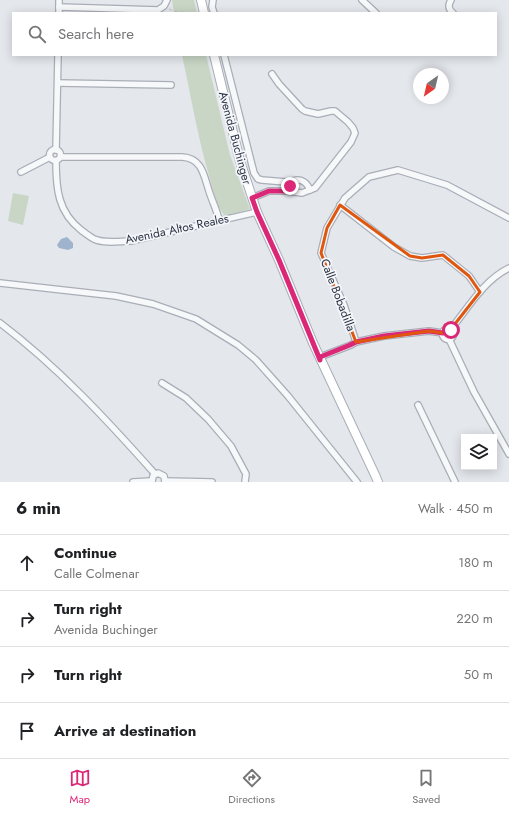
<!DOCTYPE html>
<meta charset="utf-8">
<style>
body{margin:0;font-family:Jost,sans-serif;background:#f2f2f2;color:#202124}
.controls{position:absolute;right:12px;bottom:12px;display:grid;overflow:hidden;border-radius:0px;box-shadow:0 2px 10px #0003}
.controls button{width:36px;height:36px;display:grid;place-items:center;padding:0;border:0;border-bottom:1px solid #e0e0e0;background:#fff;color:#202124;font:20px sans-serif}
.compass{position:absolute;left:413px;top:68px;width:36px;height:36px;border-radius:50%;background:#fff;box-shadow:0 2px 10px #0003;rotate:214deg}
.stop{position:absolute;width:12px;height:12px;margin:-9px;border:3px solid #db2777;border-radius:50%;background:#fff}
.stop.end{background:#db2777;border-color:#fff;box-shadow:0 1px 4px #0008}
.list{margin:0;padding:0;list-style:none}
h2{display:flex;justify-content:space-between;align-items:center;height:52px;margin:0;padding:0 16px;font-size:17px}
h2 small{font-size:13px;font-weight:400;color:#757577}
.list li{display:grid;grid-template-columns:26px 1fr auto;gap:12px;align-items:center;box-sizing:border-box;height:56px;padding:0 16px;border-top:1px solid #e0e0e0}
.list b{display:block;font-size:15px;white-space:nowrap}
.list p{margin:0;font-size:13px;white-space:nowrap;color:#757577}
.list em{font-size:13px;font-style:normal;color:#757577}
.icon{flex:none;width:22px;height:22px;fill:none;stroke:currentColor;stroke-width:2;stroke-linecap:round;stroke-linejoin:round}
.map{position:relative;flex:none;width:509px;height:482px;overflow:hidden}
.search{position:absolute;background:#fff;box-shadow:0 2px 10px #0003;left:12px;right:12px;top:12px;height:44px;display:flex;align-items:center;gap:10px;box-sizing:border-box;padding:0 14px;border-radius:0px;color:#757577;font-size:15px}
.sheet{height:276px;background:#fff}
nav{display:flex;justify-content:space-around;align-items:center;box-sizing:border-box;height:56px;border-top:1px solid #e0e0e0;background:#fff;font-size:11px;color:#757577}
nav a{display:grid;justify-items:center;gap:2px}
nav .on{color:#db2777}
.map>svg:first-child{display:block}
.green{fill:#c9d6c5}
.water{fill:#9fb4cc}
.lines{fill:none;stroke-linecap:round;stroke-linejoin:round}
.street-casing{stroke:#a9aeb7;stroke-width:8}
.secondary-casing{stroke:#a9aeb7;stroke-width:10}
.path{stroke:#c2c5cb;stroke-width:1;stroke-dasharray:3 3;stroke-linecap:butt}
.street{stroke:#f7f8fa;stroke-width:5.5}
.secondary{stroke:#fff;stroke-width:8}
.route{stroke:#db2777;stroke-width:5}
.marked{fill:none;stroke:#df570f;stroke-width:3;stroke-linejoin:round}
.labels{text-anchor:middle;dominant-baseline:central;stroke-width:3.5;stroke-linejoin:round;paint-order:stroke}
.street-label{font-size:12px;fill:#2b3445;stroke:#f4f6f9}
</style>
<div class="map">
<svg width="509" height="482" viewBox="0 0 509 482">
<rect width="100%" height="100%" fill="#e4e7ec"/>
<!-- green -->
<g class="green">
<path d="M172,0h22l3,13h-23z"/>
<path d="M182,55h24l24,100 20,54 -25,7c-10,-11 -11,-24 -15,-37 -12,-40 -19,-83 -28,-124z"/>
<path d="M13,193l16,3 -6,29 -15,-4z"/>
</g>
<!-- water -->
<path class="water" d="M67,237l6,6v5l-5,2 -9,-2 -2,-3 4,-6z"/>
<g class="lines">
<defs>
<g id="street">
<path d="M213,0l-1,7 2,6"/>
<path d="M362,0l14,13"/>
<path d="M451,0c-3,5 -3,9 2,13"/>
<path d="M59,7l99,3 6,-4 3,-6"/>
<path d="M59,13v-13"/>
<path d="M224,55l30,118 4,6 4,1 24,2 4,4v2l-3,3h-18l-17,7"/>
<path d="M272,74l7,10 23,25 3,2 13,3 13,-3h4l13,11 5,6 2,5 -4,9 -36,46 -13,5 -15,-2"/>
<path d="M58,83l113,2"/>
<circle cx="55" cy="155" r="5.5"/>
<path d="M56,150l2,-95"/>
<path d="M61,157h121c21,1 22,20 28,37 3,9 7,17 9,26"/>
<path d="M56,161c0,28 2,51 25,69 4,3 9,7 13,9 11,5 26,2 37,2l126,-29"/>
<path d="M21,172l29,-15"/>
<path d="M288,183c10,-6 18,-3 22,7"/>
<path d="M340,205l54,42 16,9 12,2 21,-3 26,21 11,16"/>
<path d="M0,283l116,13 37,8 43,15 42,26 18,15 32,36 69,86"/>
<path d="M0,323c58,44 107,97 155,151"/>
<circle cx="448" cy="334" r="5.5"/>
<path d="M451,329c17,-21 33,-49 58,-61"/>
<path d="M449,339l25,53 35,62"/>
<path d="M356,342l-12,-37 -23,-52 6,-25 18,-30 24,-21 29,-7 49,15 62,33"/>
<path d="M321,360l-1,-3 31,-12 5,-3 28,-6 45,-5 14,2"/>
<path d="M162,383l24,15 22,21 23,27 15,28 -1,8"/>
<path d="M418,405l37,77"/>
<path d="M165,481l47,1"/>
<path d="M133,482l18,-1"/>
<path d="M152,482l1,-6 5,-3 6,3 1,6"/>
</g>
<g id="secondary">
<path d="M201,0l3,13"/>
<path d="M214,55l26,106 17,51 22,48 34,83 63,134 2,5"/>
</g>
</defs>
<!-- street casing -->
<use href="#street" class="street-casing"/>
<!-- secondary casing -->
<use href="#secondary" class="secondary-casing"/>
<!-- path -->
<path class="path" d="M169,9l5,2 16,2"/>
<!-- street -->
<use href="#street" class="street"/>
<!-- secondary -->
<use href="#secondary" class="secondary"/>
</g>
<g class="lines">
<!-- route -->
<path class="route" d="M290,186v2l-3,3h-18l-17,7 5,14 22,48 41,100v-3l30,-12 6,-3 28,-6 45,-5 14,2 3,-4 5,1"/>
</g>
<!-- marked area -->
<path class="marked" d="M340,205l70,51 12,2 21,-3 26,21 11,16 -29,37 -6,-4 -2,8 -14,-2 -73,11 -35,-89 6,-25z"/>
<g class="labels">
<!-- street labels -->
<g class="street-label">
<text transform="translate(235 138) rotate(75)">Avenida Buchinger</text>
<text transform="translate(177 229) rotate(-12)">Avenida Altos Reales</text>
<text transform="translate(338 295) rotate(69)">Calle Bobadilla</text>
</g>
</g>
</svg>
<div class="controls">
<button><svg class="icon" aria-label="layers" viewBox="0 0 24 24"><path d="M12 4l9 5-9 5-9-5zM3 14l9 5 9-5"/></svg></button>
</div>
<svg class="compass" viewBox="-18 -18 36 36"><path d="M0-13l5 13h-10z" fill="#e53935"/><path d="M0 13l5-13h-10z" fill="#757577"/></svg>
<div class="stop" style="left:451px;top:330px"></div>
<div class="stop end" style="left:290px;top:186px"></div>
<div class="search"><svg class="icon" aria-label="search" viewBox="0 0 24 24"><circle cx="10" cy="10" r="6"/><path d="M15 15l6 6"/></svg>Search here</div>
</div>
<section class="sheet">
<h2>6 min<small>Walk · 450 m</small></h2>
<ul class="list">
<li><svg class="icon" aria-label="ahead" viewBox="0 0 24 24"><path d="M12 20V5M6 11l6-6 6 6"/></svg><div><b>Continue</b><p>Calle Colmenar</p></div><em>180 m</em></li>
<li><svg class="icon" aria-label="right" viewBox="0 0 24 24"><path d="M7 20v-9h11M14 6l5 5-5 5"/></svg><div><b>Turn right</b><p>Avenida Buchinger</p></div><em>220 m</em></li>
<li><svg class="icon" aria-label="right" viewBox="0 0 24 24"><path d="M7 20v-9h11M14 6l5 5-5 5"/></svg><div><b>Turn right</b></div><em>50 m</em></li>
<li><svg class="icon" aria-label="arrive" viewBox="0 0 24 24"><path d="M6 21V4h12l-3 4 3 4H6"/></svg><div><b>Arrive at destination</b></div></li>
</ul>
</section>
<nav>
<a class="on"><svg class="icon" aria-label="map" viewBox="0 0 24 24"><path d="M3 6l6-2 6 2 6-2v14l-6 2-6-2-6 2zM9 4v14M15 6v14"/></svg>Map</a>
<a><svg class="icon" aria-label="directions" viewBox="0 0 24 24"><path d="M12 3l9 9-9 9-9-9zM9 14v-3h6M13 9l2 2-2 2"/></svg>Directions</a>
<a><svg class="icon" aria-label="saved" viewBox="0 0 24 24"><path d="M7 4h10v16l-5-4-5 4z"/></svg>Saved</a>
</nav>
